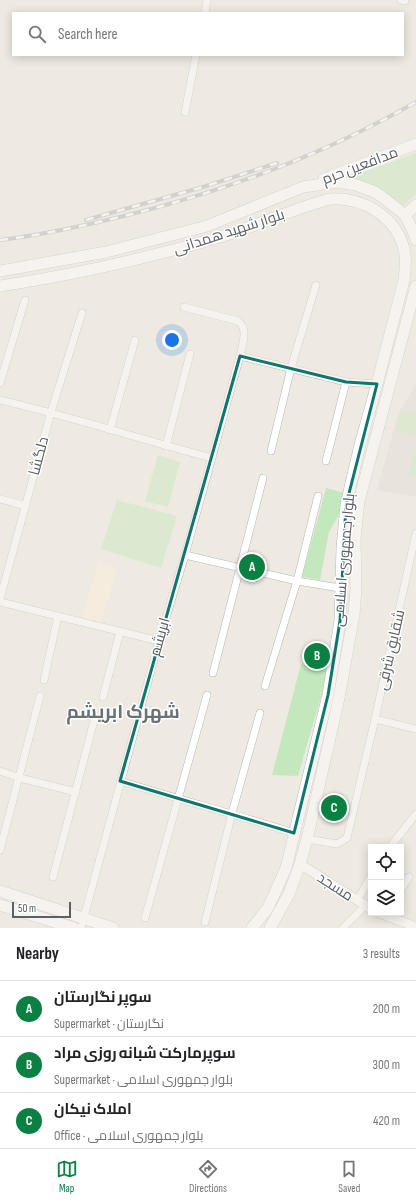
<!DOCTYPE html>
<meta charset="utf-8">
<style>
body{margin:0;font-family:"Sofia Sans Condensed",Cairo,sans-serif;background:#f6f6f6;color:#202124}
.controls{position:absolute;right:12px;bottom:12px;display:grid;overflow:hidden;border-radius:0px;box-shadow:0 2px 10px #0003}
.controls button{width:36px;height:36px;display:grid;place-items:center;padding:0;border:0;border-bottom:1px solid #e0e0e0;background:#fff;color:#202124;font:20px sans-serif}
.scale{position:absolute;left:12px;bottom:10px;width:59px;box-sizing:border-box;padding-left:4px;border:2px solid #5b6064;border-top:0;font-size:11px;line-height:14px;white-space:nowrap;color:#5b6064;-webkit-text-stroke:3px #fff;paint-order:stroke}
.you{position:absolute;left:172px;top:340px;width:14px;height:14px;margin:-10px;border:3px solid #fff;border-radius:50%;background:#1a73e8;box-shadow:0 0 0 6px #1a73e833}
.badge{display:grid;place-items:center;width:26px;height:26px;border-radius:50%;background:#0b8043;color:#fff;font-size:13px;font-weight:700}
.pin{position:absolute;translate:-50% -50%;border:2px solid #fff;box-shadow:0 1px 4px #0006}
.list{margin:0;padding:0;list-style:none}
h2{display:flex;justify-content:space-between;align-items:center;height:52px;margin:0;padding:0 16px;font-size:17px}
h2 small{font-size:13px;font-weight:400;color:#757577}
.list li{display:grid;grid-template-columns:26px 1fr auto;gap:12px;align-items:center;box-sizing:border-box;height:56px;padding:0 16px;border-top:1px solid #e0e0e0}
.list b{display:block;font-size:15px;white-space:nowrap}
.list p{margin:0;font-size:13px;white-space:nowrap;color:#757577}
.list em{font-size:13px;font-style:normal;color:#757577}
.icon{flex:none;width:22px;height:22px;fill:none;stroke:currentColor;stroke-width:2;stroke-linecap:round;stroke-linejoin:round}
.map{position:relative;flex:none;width:416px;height:928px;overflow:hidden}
.search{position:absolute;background:#fff;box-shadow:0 2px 10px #0003;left:12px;right:12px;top:12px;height:44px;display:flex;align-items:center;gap:10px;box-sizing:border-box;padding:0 14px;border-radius:0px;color:#757577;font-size:15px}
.sheet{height:220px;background:#fff}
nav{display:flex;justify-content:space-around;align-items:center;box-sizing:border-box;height:56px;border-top:1px solid #e0e0e0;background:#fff;font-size:11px;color:#757577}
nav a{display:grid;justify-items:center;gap:2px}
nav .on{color:#0b8043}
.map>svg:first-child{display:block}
.commercial{fill:#fff0d7}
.education{fill:#e1dbd3}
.green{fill:#c3e8bd}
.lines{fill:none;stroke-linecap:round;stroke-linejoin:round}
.minor-casing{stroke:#b3b7bb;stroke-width:8}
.tertiary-casing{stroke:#b3b7bb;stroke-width:10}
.secondary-casing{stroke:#b4b9be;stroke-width:12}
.minor{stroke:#fff;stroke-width:7}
.tertiary{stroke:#fff;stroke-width:9}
.secondary{stroke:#fff;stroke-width:11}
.rail-casing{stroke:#b2b3b4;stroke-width:4}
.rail{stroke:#fff;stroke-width:2.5;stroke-dasharray:8;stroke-linecap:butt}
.marked{fill:none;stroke:#0f766e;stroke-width:3;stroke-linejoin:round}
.labels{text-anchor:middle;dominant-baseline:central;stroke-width:3;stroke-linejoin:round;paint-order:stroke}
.street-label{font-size:15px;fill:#5b6064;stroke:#fff}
.district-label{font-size:19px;font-weight:bold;fill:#6b7276;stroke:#fff}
</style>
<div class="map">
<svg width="416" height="928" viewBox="0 0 416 928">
<rect width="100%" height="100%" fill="#eeeae2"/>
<!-- commercial -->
<path class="commercial" d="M99,562l18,6 -16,54 -19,-5z"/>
<!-- education -->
<path class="education" d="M416,384v113l-39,-7 21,-76z"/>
<!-- green -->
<g class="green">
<path d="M416,153v41l-13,12 -29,-20 -27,-8z"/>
<path d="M401,412l15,3v20l-20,-4z"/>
<path d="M413,454h3v22l-6,-1z"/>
<path d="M158,455l22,7 -12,45 -23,-6z"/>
<path d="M326,488l19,5 -4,18 -12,21 -9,48 -18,-3z"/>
<path d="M117,500l60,16 -16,52 -60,-19z"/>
<path d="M301,664l13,4 2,-3 13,4 -31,107 -26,-1z"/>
</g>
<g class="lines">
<defs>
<g id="minor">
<path d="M401,0l4,1"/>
<path d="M205,13l2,-13"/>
<path d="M185,112l11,-57"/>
<path d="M240,356l106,26 31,2"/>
<path d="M0,383l25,-83"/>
<path d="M0,400c71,17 141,39 212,58"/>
<path d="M110,430l25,-90"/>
<path d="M166,446l24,-92"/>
<path d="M271,451l20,-83 25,-83"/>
<path d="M326,461l20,-79"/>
<path d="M0,499l26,7"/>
<path d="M185,555l112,26 43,7"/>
<path d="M0,599l51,-187 31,-99"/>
<path d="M0,602l159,39"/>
<path d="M213,673l50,-195"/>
<path d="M44,680l14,-64"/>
<path d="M265,686l32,-105 21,-85"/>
<path d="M103,697l17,-65"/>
<path d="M375,719l41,10"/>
<path d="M0,771l20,7 56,14"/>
<path d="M120,781c58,18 117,34 174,52"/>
<path d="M307,839l30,5 10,-6 28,-119 41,-186"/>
<path d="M390,847l26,-33"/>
<path d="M0,850l40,-154"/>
<path d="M53,877l42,-160"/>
<path d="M401,890l8,-13"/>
<path d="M357,901l14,-25"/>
<path d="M145,918l62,-223"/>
<path d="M205,922l27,-109 28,-100"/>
<path d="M81,928l78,-287 26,-86 55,-199c2,-11 9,-27 -2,-35l-54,-14"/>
<path d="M343,928l22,-22"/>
</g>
<g id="tertiary">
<path d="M300,864l71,45"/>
<path d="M380,913l36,14"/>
</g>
<g id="secondary">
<path d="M324,179l92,-35"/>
<path d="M405,215l11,-10"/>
<path d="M0,271l106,-19 101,-26 96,-39 34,-5 19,3 19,7 10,7 20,16 8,16 3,9"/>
<path d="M0,286c74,-11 148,-28 220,-49 37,-11 72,-28 110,-38 32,-2 66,17 74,50 3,11 1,21 0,31l-27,104 -18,65 -13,56 -4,43 -2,73 -12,74 -42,173 -18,40 -16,20"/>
<path d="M0,891l113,37"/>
<path d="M0,905l74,23"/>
<path d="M270,928l19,-34 11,-30 7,-25 32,-141 15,-84 2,-26 -1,-50 4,-37 57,-215"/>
</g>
</defs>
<!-- minor casing -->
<use href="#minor" class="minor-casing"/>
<!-- tertiary casing -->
<use href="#tertiary" class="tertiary-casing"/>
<!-- secondary casing -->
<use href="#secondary" class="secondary-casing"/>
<!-- minor -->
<use href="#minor" class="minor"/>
<!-- tertiary -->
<use href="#tertiary" class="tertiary"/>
<!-- secondary -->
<use href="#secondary" class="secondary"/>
<defs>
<g id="rail">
<path d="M86,220l117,-33 74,-24"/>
<path d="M0,240c42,-5 83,-14 124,-24 102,-25 201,-62 292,-114"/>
</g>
</defs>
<!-- rail casing -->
<use href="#rail" class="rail-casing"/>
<!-- rail -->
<use href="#rail" class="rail"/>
</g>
<!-- marked area -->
<path d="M0 0H416V928H0ZM240,356l106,26 31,2 -31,121 -6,116 -12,74 -34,138 -174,-52z" fill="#eeeae2" fill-opacity=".55" fill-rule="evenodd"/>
<path class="marked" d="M240,356l106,26 31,2 -31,121 -6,116 -12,74 -34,138 -174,-52z"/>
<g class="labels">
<!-- street labels -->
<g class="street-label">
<text transform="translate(360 166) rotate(-21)">مدافعین حرم</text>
<text transform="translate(229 232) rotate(-18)">بلوار شهید همدانی</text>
<text transform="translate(39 456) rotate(-75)">دلگشا</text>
<text transform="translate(344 560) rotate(-85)">بلوار جمهوری اسلامی</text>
<text transform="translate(160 637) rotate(-74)">ابریشم</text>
<text transform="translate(391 650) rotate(-77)">شقایق شرقی</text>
<text transform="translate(335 887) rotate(33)">مسجد</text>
</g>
<!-- district labels -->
<g class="district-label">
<text x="123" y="712">شهرک ابریشم</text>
</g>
</g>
</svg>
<div class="controls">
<button><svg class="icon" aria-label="locate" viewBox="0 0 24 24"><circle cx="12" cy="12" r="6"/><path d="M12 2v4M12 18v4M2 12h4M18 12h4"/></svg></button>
<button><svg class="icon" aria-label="layers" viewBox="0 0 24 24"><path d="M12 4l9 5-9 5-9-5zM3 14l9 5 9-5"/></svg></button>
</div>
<div class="scale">50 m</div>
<div class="you"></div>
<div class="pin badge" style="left:252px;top:567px">A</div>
<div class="pin badge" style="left:317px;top:656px">B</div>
<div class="pin badge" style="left:334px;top:808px">C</div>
<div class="search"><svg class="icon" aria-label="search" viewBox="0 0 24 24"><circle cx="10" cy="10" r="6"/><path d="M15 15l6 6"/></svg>Search here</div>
</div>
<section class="sheet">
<h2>Nearby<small>3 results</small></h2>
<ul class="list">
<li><span class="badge">A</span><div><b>سوپر نگارستان</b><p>Supermarket · نگارستان</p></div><em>200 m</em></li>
<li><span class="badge">B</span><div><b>سوپرمارکت شبانه روزی مراد</b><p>Supermarket · بلوار جمهوری اسلامی</p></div><em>300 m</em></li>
<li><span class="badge">C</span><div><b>املاک نیکان</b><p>Office · بلوار جمهوری اسلامی</p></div><em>420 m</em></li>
</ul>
</section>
<nav>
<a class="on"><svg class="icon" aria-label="map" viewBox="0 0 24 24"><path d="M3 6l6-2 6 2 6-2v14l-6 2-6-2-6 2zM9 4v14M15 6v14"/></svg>Map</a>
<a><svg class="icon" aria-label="directions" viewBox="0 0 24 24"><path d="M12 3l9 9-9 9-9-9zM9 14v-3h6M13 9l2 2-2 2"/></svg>Directions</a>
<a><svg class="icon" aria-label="saved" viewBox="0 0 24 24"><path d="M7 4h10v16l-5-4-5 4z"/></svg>Saved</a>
</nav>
